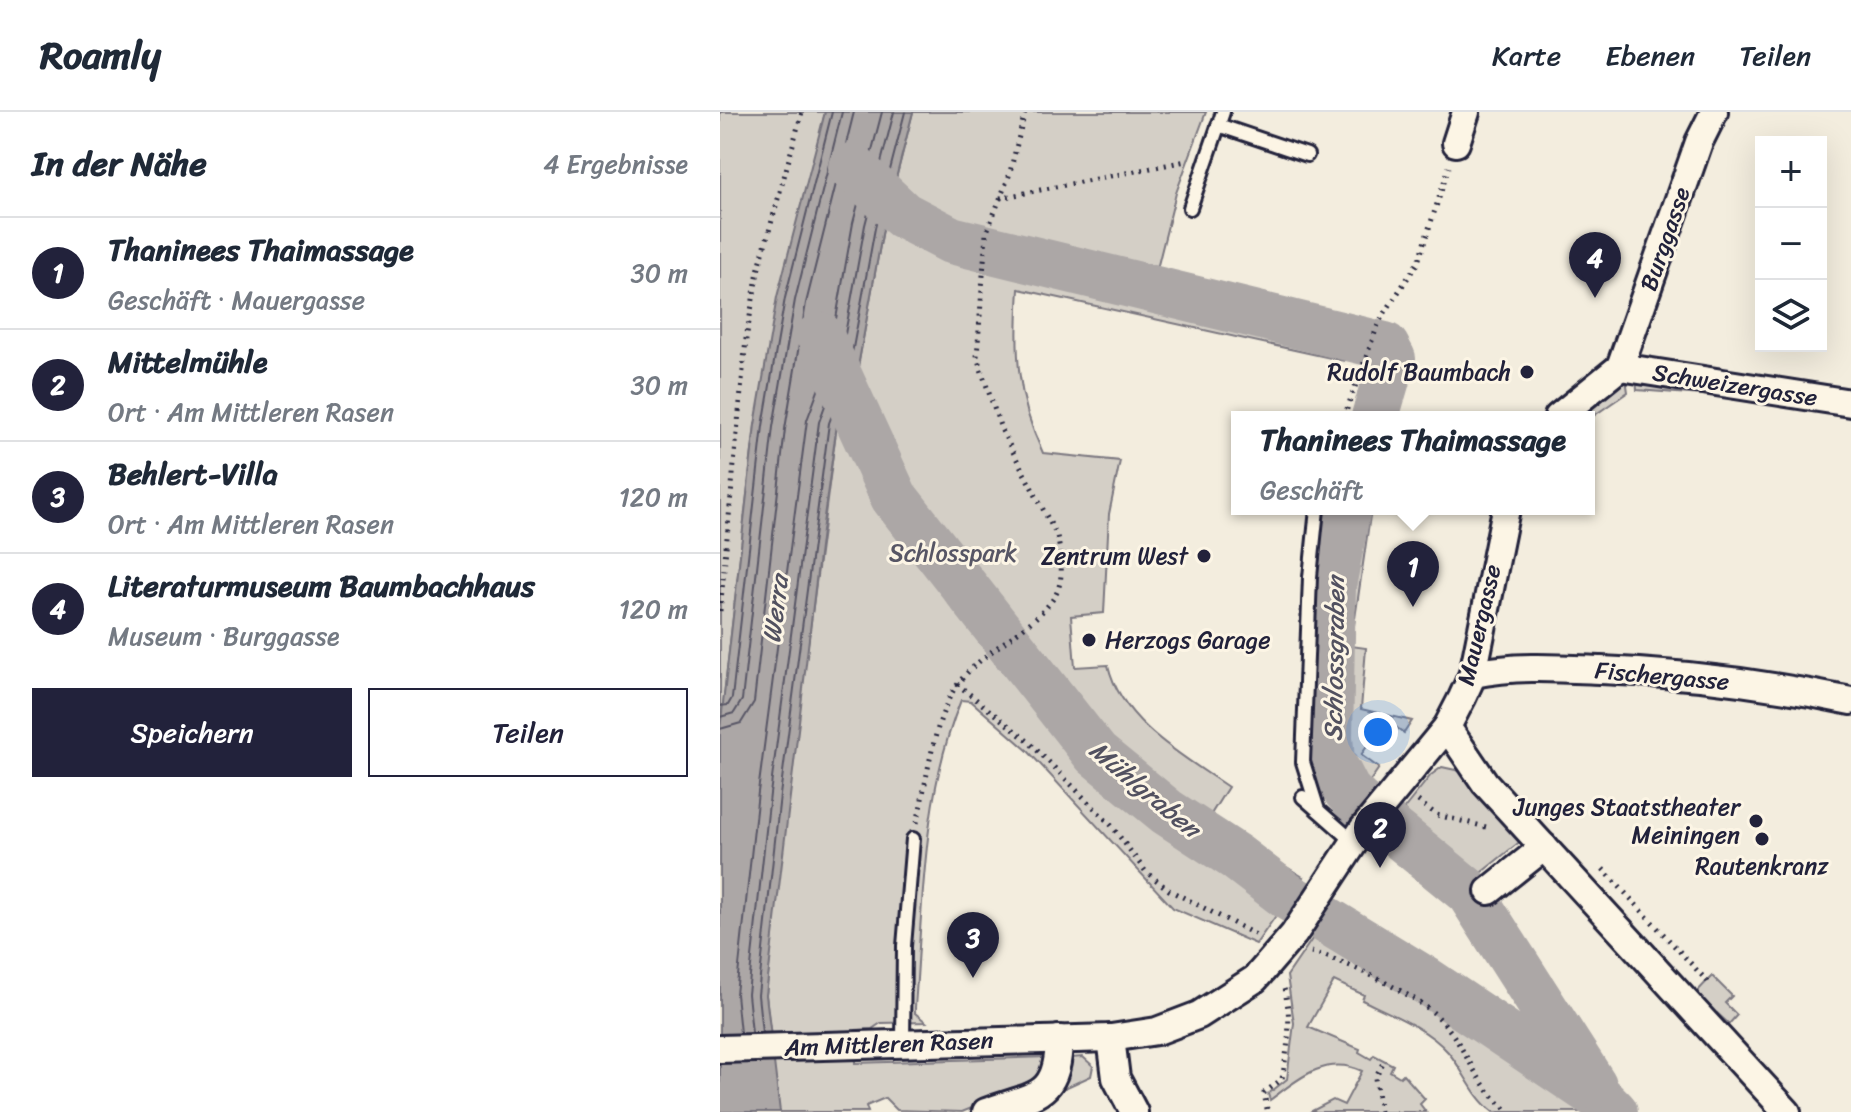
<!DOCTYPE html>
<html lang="de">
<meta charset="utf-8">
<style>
body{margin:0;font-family:Sriracha,sans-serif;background:#f2f2f3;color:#1f2937}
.controls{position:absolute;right:24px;top:24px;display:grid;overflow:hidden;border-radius:0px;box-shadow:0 8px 32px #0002}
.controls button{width:72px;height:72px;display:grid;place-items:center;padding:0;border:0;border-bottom:2px solid #e0e1e3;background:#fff;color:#1f2937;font:40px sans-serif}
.you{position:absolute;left:658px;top:620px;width:28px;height:28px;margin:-20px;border:6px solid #fff;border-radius:50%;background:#1a73e8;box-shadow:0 0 0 12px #1a73e833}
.badge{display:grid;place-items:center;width:52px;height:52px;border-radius:50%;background:#22223b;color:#fff;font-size:26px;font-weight:700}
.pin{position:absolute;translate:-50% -66px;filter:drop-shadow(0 2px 4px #0008)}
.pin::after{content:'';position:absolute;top:42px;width:28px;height:24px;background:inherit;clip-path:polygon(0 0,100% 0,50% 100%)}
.popup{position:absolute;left:511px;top:299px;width:364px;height:104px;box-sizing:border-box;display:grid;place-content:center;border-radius:0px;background:#fff;filter:drop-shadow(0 2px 6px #0005);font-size:26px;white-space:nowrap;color:#747a83}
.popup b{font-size:30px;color:#1f2937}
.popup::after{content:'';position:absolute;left:50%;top:100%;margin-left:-16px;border:16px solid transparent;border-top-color:#fff}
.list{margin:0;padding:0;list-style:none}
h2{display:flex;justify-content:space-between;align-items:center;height:104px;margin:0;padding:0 32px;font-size:34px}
h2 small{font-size:26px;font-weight:400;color:#747a83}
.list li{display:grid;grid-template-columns:52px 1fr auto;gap:24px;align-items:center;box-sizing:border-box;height:112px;padding:0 32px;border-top:2px solid #e0e1e3}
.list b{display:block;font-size:30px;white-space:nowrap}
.list p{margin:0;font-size:26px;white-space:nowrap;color:#747a83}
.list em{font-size:26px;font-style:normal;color:#747a83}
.actions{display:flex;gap:16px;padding:24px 32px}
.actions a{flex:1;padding:18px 0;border:2px solid #22223b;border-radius:0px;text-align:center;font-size:28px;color:#22223b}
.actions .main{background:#22223b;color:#fff}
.icon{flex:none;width:44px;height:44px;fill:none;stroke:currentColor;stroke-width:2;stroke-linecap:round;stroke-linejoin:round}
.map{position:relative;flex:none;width:1131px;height:1000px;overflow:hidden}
header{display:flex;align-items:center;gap:48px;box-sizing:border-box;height:112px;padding:0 40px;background:#fff;border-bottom:2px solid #e0e1e3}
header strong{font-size:38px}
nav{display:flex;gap:44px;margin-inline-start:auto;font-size:28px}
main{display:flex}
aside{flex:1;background:#fff}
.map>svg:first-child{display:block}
.green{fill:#d4cfc6;stroke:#7b7880;stroke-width:2}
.water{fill:#aca7a6;stroke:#75727b;stroke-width:2}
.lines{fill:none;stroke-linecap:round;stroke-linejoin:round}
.shore{stroke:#595766;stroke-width:2}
.river{stroke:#aca7a6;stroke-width:48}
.lane-casing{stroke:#22223b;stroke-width:18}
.street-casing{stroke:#22223b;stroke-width:32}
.path{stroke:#22223b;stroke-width:5;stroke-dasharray:2 6;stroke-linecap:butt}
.lane{stroke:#fcf5e5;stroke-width:12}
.street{stroke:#fcf5e5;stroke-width:26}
.poi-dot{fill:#22223b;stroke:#fcf5e5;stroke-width:3}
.labels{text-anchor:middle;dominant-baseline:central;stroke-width:6;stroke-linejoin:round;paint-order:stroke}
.street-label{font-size:24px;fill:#22223b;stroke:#fcf5e5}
.poi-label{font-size:24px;fill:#22223b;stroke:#fcf5e5;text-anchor:end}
.park-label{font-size:24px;fill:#575665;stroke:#fcf5e5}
.water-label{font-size:26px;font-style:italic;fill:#525160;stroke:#fcf5e5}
</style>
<header>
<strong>Roamly</strong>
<nav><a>Karte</a><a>Ebenen</a><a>Teilen</a></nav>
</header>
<main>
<aside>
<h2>In der Nähe<small>4 Ergebnisse</small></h2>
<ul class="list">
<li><span class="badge">1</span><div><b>Thaninees Thaimassage</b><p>Geschäft · Mauergasse</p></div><em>30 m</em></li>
<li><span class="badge">2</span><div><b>Mittelmühle</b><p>Ort · Am Mittleren Rasen</p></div><em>30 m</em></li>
<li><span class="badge">3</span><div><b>Behlert-Villa</b><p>Ort · Am Mittleren Rasen</p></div><em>120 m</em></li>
<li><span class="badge">4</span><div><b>Literaturmuseum Baumbachhaus</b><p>Museum · Burggasse</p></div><em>120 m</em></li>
</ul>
<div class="actions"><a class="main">Speichern</a><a>Teilen</a></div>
</aside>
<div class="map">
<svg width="1131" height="1000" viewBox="0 0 1131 1000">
<rect width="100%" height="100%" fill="#f3edde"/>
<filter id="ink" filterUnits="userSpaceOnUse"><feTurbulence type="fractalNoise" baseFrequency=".0125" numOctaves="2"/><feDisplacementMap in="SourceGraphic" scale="16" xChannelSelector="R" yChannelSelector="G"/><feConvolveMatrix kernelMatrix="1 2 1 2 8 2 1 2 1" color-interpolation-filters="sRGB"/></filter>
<g filter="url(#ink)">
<!-- green -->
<g class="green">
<path d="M0,0h105l-70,313 -35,305z"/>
<path d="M193,0h293l-30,81 -25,100 205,54 -12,14 -325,-72c-4,61 -3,108 24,164l77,8 -11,53 -5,99 -33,3 4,51 33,-2c13,57 75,91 120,122l-20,32 95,58 -47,67 -83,-36 -145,-157 -57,-50 -10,-1c-39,96 -38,205 -46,307v6l11,9 -45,1 -9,6 -16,1 -1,33 193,-6 -12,25 -74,30 -65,-2 -12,-12 -19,8 2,6h-148v-81h50l-4,-36 22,-199 49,-372 20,-52 26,-143z"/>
<path d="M916,264l107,22 -106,-8z"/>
<path d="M906,266l2,14 -39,27 -14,-2z"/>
<path d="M608,397h43l-20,137 15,2 -5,61 51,12 -8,12 -18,-13 -25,35 18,13 -33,48c-7,-6 -18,-13 -22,-21 -20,-43 -7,-235 4,-286z"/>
<path d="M722,655l18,4 62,69 -45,36 5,8 -6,5 -81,-69 36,-45z"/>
<path d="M601,814l133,77 147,109h-108c-21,-16 -28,-40 -45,-60 -21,-24 -57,-38 -86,-52l2,-5 -30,-14 -26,46 52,22 -1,3 12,7 3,-4 19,10 -3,6 10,6 3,-3 22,25 -5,5 6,8h-116l23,-12 11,5 18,-34c-36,-17 -64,8 -92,29l-2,-6 19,-15 7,-56 -7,-47z"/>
<path d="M992,864l20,20 -7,7 12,12 -8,9 -12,-11 -7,3 -18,-19z"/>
<path d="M363,945l10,9 -2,10 -39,18 18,-36z"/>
</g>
<!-- water -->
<path class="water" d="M105,0h88l-30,117 -26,143 -20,52 -15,107 -56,464 14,117h-60v-382l35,-305 22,-128z"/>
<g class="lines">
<!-- shore -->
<g class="shore">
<path d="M0,594l8,-1 4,-7 31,-272 22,-128 47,-186"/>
<path d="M0,605l14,-4 8,-13 31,-273 22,-127 47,-188"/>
<path d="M0,617l21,-6 13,-21 31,-273 21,-126 48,-191"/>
<path d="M20,921l-4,-39 22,-202 49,-372 21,-56 25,-141 29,-111"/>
<path d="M32,921l-4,-39 22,-200 49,-372 20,-55 26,-142 29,-113"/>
<path d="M42,921l-4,-38 22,-200 49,-372 20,-53 26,-142 30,-116"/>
</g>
<!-- river -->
<g class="river">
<path d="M132,55l51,48 48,25 434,106 7,13 -17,58"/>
<path d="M100,224l74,161 202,257 71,58 69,45 51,39 138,84 173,116 16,16"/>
<path d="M627,397l-15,77 -3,151 2,23 16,31 10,10 113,92 123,192"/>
</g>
<defs>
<g id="lane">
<path d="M498,13l89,30"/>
<path d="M470,96l33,-96"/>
<path d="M597,397l-7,68 -7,185 15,48"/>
<path d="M583,685l51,45"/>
<path d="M183,932l1,-98 9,-107"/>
</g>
<g id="street">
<path d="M736,31l10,-31"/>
<path d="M900,255l79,-225 15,-30"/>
<path d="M900,255l231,36"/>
<path d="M838,305l62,-50"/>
<path d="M753,562c43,-9 84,-6 128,-4 84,3 168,14 250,31"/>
<path d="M727,615l38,56 302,329"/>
<path d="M769,779l55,-44"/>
<path d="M391,926l5,40 18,34"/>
<path d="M0,937l391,-11 46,-7 42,-16 56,-36 39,-45 69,-105 84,-102 15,-29 11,-24 33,-165"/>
<path d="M266,1000c49,-18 72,-13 73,-73"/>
</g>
</defs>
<!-- lane casing -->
<use href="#lane" class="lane-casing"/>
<!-- street casing -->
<use href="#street" class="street-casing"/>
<!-- path -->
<g class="path">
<path d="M280,86l186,-37"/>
<path d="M624,305l35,-95 39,-60 31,-95"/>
<path d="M0,499l26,-272 12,-68 44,-159"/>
<path d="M237,572l72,58 82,83 35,47 23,18 91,47"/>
<path d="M698,689l19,14 53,13"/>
<path d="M197,711c9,-39 16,-97 35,-130 23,-41 80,-61 103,-97 10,-17 6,-43 2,-60l-56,-107 -24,-72 9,-123 23,-58 16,-64"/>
<path d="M883,757l104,112 2,6"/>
<path d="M591,840c31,7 106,43 128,66 28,28 34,66 71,94"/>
<path d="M547,997l-3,-16 18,-14c6,-33 11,-62 1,-94"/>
<path d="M660,1000l-5,-34 9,-17"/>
</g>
<!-- lane -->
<use href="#lane" class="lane"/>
<!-- street -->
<use href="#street" class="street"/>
</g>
</g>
<!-- markers -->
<g class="poi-dot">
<circle cx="807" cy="260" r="8"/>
<circle cx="484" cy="444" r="8"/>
<circle cx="369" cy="528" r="8"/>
<circle cx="1036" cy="709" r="8"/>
<circle cx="1042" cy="727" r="8"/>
</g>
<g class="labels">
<!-- street labels -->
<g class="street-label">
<text transform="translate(945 127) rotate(-71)">Burggasse</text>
<text transform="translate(1015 273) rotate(9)">Schweizergasse</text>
<text transform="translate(759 513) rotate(-77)">Mauergasse</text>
<text transform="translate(942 564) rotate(5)">Fischergasse</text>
<text transform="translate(169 932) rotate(-2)">Am Mittleren Rasen</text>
</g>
<!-- poi labels -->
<g class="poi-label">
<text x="791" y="260">Rudolf Baumbach</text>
<text x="468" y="444">Zentrum West</text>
<text x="385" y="528" text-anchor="start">Herzogs Garage</text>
<text x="1020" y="695">Junges Staatstheater<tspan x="1020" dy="28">Meiningen</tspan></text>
<text x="1042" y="754" text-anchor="middle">Rautenkranz</text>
</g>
<!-- park labels -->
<g class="park-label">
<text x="233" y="441">Schlosspark</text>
</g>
<!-- water labels -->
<g class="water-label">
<text transform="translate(55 497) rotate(-83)">Werra</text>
<text transform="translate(614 547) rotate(-89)">Schlossgraben</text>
<text transform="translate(425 677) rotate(40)">Mühlgraben</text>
</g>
</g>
</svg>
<div class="controls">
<button>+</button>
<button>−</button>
<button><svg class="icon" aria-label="layers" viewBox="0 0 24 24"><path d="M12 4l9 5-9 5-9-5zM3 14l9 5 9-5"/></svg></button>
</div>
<div class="you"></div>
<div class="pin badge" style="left:693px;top:495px">1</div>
<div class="popup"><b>Thaninees Thaimassage</b>Geschäft</div>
<div class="pin badge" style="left:660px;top:756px">2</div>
<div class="pin badge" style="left:253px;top:866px">3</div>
<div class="pin badge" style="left:875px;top:186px">4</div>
</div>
</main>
